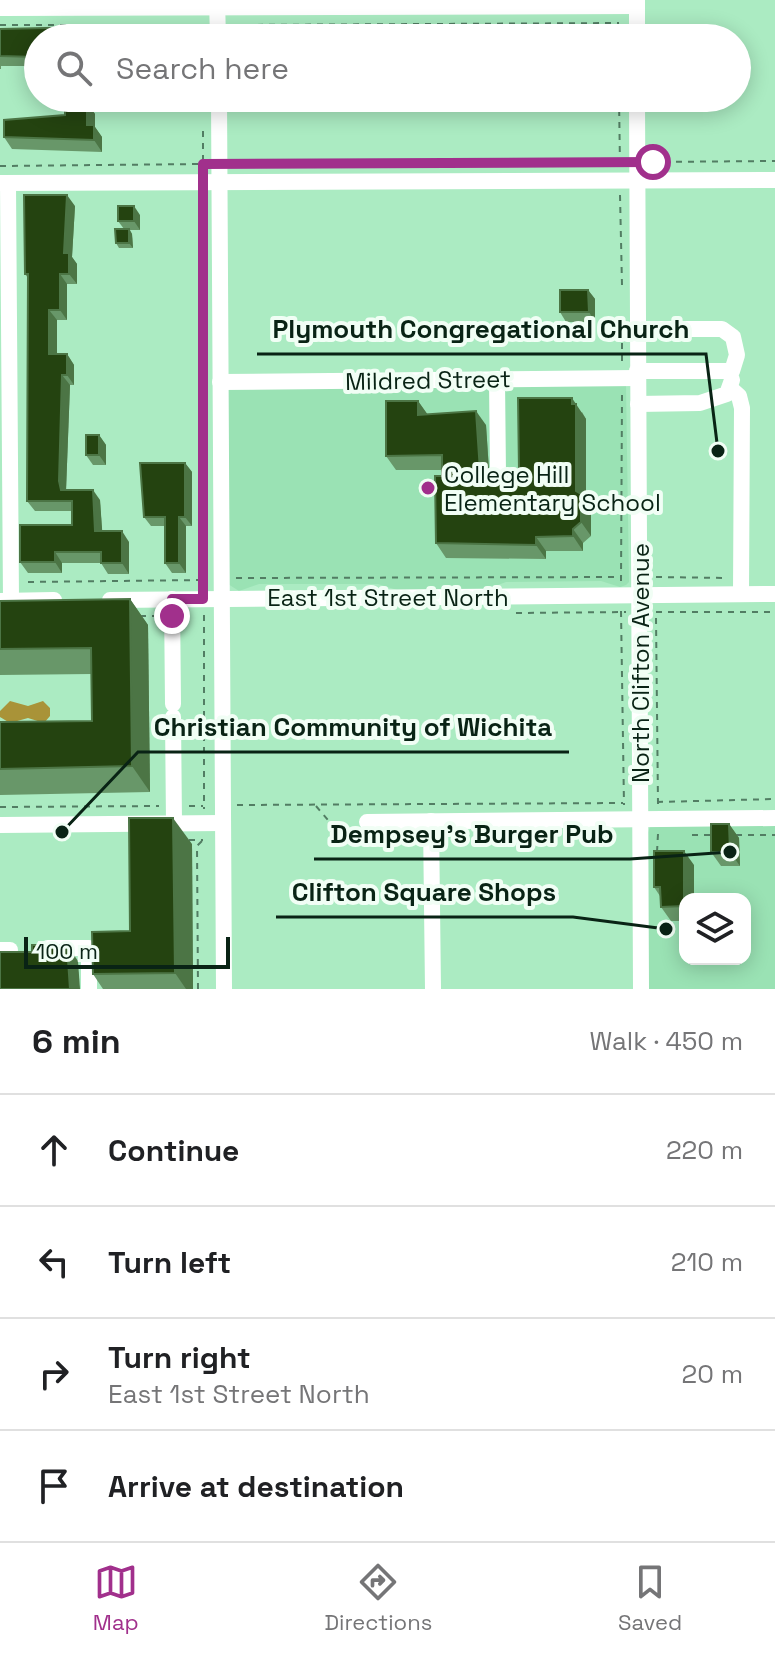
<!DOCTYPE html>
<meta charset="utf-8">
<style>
body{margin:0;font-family:"Space Grotesk",sans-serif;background:#f6f6f6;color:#202124}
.controls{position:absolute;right:24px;bottom:24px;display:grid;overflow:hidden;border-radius:16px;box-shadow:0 4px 20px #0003}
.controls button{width:72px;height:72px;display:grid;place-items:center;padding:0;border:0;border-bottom:2px solid #e0e0e0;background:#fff;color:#202124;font:40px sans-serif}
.scale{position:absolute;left:24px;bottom:20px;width:206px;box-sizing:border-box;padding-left:8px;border:4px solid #092315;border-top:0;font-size:22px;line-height:28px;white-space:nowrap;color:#092315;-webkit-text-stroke:6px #f1fef5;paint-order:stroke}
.stop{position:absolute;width:24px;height:24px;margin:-18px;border:6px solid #a1308c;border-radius:50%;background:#fff}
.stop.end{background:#a1308c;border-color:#fff;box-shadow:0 2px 8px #0008}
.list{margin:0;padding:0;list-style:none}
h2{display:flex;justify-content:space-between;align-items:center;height:104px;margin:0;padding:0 32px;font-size:34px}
h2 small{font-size:26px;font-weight:400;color:#757577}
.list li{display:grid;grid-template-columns:52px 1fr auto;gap:24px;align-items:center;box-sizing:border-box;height:112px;padding:0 32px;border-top:2px solid #e0e0e0}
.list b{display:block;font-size:30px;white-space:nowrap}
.list p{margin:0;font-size:26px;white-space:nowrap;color:#757577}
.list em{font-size:26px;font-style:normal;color:#757577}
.icon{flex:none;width:44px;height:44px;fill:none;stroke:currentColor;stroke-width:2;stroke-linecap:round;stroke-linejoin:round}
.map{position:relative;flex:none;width:775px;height:989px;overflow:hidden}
.search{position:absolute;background:#fff;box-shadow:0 4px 20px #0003;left:24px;right:24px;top:24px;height:88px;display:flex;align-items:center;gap:20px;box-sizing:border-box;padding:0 28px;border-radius:44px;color:#757577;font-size:30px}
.sheet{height:552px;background:#fff}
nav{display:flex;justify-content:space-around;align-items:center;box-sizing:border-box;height:112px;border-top:2px solid #e0e0e0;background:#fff;font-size:22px;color:#757577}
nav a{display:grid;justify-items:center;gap:4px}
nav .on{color:#a1308c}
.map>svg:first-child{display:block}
.built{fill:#9ae2b4;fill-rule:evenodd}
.water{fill:#a99338}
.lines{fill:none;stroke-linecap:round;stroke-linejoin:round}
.path{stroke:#527d63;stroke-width:2;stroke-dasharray:6 6;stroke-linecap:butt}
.minor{stroke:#fff;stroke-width:16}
.wall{fill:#689769}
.shaded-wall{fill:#4c7545}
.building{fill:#244310;stroke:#4c7545;stroke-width:2}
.route{stroke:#a1308c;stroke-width:10}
.poi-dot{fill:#a1308c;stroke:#f1fef5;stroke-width:3}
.labels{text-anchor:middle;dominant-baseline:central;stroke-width:8;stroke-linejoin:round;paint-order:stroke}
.street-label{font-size:24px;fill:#092315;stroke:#f1fef5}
.poi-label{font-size:24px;fill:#092315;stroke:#f1fef5;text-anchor:start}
.leader{fill:none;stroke:#092315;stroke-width:3}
.callout-dot{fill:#092315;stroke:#f1fef5;stroke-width:3}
.callout-label{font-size:26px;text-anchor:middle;font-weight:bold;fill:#092315;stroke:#f1fef5;stroke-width:8;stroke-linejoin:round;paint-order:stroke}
</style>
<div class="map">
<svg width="775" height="989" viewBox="0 0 775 989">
<rect width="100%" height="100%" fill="#abebc2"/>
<!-- built -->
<g class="built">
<path d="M626,385l3,197 -3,3 -6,2 -19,-6 -95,1 -19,7 -90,1 -19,-6h-119l-20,7 -11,-7v-194l4,-3z"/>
<path d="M775,823v166h-127l-1,-154 3,-8zM685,899h60v60h-60z"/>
</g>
<!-- water -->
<path class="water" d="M10,701l18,5 15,-5 7,7v8l-6,7 -16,-5 -18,5 -10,-6v-6z"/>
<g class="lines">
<!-- path -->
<g class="path">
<path d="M0,25h203"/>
<path d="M233,25l386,-2"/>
<path d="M619,38v-13"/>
<path d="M619,98l1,67"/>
<path d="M203,131v34"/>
<path d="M652,162l123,-1"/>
<path d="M236,164l382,-2"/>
<path d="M0,166l202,-2"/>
<path d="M620,195l2,90"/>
<path d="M622,361v-18"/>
<path d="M656,577l70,1"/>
<path d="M236,578l386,-1"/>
<path d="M621,581l1,-186"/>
<path d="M28,582l174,-2"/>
<path d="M203,585v-386"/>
<path d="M621,611l3,194"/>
<path d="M656,612h119"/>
<path d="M516,613l110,-1"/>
<path d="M204,615v194"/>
<path d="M140,616h18"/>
<path d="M656,618l2,186"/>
<path d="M657,802l118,-3"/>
<path d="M237,805l386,-2"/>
<path d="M189,806h14"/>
<path d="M316,806l17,20 25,9"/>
<path d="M0,807l159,-1"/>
<path d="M692,835h22"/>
<path d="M736,835h39"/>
<path d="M189,840h14"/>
<path d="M657,852l1,-18"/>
<path d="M198,989l-1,-143 7,-7"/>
</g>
<!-- minor -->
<g class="minor">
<path d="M217,0l1,38"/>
<path d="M637,0v38"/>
<path d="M0,8l637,-2"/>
<path d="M219,98l5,891"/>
<path d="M637,98l4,891"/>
<path d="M0,183l775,-3"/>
<path d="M8,183l3,417"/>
<path d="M637,329h85l11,8 4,18 -5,16h-95"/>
<path d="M497,379l1,96"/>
<path d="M220,382l417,-4"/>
<path d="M730,388l9,8 3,12 -1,186"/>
<path d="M638,404l62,-1 27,-9 5,-14"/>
<path d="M172,599l1,105"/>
<path d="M110,600l665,-6"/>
<path d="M0,601l54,-1"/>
<path d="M173,717l1,107"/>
<path d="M431,821l2,168"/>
<path d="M367,822l408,-4"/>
<path d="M0,825l222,-2"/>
<path d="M48,948h41v41"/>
<path d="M0,950h10"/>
</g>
</g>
<!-- wall -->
<g class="wall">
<path d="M0,29l97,7v2h-59v28h-37v3h-1z"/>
<path d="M289,98h16v14h-13l-3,-5z"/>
<path d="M87,103l8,11v13l7,10v15l-90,-3 -8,-12 61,-22z"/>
<path d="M75,206l-3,51 5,7v20h-10v36h-10v34h10l7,11v20h-4l-4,105 34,10 2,31 27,11v32h-21l-7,-11h-39v10h-34l-8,-11 52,-37v-14h-37l-8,-10 1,-223 -3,-4z"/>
<path d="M140,215v15h-10l2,4 1,14h-14l-3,-5 8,-14 -6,-8z"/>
<path d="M588,290l7,9v23h-29l-6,-10z"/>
<path d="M418,401l9,13 59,11 3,46h30l63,-59 4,7v83l5,7v27l-8,7v8h-37v8l-100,-1 -10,-15 6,-73h-46l-10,-14z"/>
<path d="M99,435l7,10v20h-13l-7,-10z"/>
<path d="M185,463l7,9v54h-6v47h-14l-7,-10v-37h-14l-7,-9z"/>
<path d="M130,599l18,26 2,167 -150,3v-73l92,-1 -1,-47 -91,1v-74z"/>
<path d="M729,824l10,14 1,28h-19l-10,-14z"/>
<path d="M192,844l1,145h-90l-10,-15 37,-43z"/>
<path d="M694,865v34h-9v22h-14l-10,-14 -1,-11 -6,-9z"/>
</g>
<!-- shaded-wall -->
<g class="shaded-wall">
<path d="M91,27l6,9v2h-6z"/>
<path d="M302,98h3v14l-3,-5z"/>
<path d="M87,103l8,11v13l7,10v15l-8,-12 -7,-15z"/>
<path d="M67,195l8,11 -3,51 5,7v20l-8,-10 -5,-21z"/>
<path d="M134,206l6,9v15l-6,-9z"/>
<path d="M129,229l3,5 1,14 -4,-5z"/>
<path d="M60,274l7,10v36l-7,-10z"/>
<path d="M588,290l7,9v23l-6,-10z"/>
<path d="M49,310l8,10v45l-8,-11z"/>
<path d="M67,354l7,11v20l-7,-10z"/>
<path d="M62,375l8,10 -4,106 -5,-1 -2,-9z"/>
<path d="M572,398l14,21v83l5,7v27l-10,-14 -5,-31z"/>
<path d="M418,401l10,14h-10z"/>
<path d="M476,411l10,14 4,61 -10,-15z"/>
<path d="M99,435l7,10v20l-7,-10z"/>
<path d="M185,463l7,9v54l-7,-9z"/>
<path d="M93,490l7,10 3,42 -8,-11z"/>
<path d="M179,517l7,9v47l-7,-10z"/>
<path d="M573,529l10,14v8l-10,-15z"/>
<path d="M122,531l7,11v32l-7,-11z"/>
<path d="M536,537l10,14v8l-10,-14z"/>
<path d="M55,552l7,11v10l-7,-11z"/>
<path d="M130,599l18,26 2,167 -18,-26z"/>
<path d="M173,818l19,26 1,145h-7l-11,-16z"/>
<path d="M729,824l10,14 1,28 -10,-14z"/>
<path d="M684,851l10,14v34h-9v9z"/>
<path d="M67,945l11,16 2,28h-10z"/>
</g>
<!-- building -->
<g class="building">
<path d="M91,27v11h-53v19l-38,-1v-27z"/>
<rect x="289" y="98" width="13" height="9"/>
<path d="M65,103h22v22h7v15l-90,-3v-17l61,-5z"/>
<path d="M24,195h43l-3,58h5v21h-9v36h-11v44h18v21h-5l-3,106 2,9h32l2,41h27v32h-21v-11h-46v10h-35v-37h52v-24h-45l1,-227h-3z"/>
<rect x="118" y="206" width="16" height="15"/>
<path d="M115,229h14v14h-13z"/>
<path d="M560,290h28l1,22h-29z"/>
<path d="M518,398h54v6h4v87l5,3v28l-8,7v7l-37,1v8l-100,-2 -1,-67h7v-21l-56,1v-55h32v14l58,-4 4,60h39z"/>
<rect x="86" y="435" width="13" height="20"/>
<path d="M140,463h45v54h-6v46h-14v-46h-21z"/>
<path d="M130,599l2,167 -132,3v-47l92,-1 -1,-73 -91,1v-48z"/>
<path d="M129,818h44l2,155 -82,1 -1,-42 38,-1z"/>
<path d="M711,824h18l1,28h-19z"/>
<path d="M654,851h30v55l-23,1 -1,-20h-6z"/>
<path d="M32,945h35l3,44h-70v-37h32z"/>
</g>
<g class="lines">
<!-- route -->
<path class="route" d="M172,616v-17h31v-435l450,-2"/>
</g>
<!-- markers -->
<circle class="poi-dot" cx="428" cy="488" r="8"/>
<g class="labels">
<!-- street labels -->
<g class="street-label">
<text transform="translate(428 380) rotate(-1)">Mildred Street</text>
<text x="388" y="597">East 1st Street North</text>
<text transform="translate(640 663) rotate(-90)">North Clifton Avenue</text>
</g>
<!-- poi labels -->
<g class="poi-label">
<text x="444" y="474">College Hill<tspan x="444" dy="28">Elementary School</tspan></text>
</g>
</g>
<!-- callouts -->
<path class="leader" d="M718 451L706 354H257M62 832L138 752H569M730 852L630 859H314M666 929L573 917H276"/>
<g class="callout-dot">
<circle cx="718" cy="451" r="8"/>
<circle cx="62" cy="832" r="8"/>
<circle cx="730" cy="852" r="8"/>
<circle cx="666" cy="929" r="8"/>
</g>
<g class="callout-label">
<text x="481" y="338">Plymouth Congregational Church</text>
<text x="353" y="736">Christian Community of Wichita</text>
<text x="472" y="843">Dempsey's Burger Pub</text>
<text x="424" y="901">Clifton Square Shops</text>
</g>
</svg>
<div class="controls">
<button><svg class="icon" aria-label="layers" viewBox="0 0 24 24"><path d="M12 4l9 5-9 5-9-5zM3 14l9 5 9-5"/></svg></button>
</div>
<div class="scale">100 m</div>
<div class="stop" style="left:653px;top:162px"></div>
<div class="stop end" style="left:172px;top:616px"></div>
<div class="search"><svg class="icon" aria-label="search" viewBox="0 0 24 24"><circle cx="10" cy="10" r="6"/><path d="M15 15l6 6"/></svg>Search here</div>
</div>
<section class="sheet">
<h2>6 min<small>Walk · 450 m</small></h2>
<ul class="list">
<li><svg class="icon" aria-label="ahead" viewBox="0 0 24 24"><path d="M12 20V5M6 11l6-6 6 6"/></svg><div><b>Continue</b></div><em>220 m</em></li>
<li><svg class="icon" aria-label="left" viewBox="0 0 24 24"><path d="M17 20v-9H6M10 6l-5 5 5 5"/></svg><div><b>Turn left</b></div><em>210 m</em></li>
<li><svg class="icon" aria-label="right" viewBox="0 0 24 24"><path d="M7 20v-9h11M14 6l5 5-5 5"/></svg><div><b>Turn right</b><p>East 1st Street North</p></div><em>20 m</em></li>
<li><svg class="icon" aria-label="arrive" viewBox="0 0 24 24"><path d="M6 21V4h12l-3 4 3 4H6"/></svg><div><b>Arrive at destination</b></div></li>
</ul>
</section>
<nav>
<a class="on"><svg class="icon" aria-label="map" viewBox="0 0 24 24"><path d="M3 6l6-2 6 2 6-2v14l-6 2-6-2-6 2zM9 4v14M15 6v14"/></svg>Map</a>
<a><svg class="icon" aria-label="directions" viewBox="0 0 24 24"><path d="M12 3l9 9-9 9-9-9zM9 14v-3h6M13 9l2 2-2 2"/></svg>Directions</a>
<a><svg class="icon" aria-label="saved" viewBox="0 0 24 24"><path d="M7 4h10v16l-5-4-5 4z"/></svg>Saved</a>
</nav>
